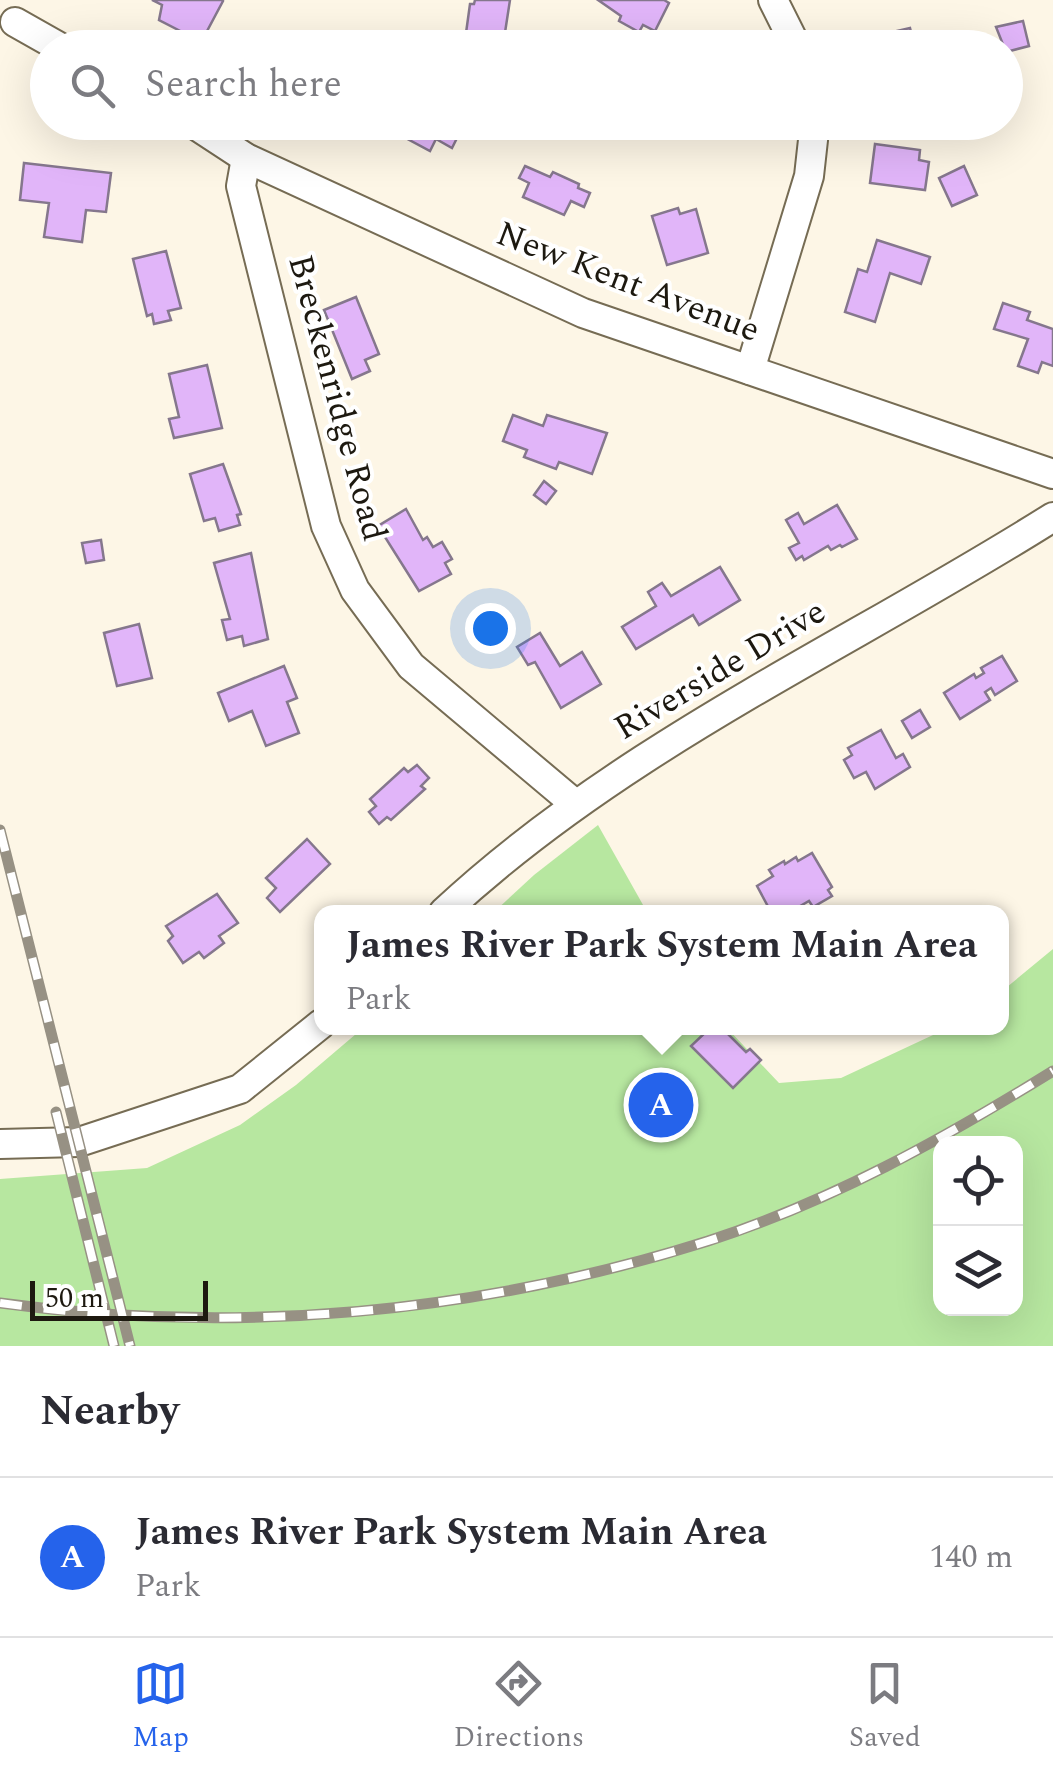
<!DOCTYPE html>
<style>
body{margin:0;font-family:Spectral,serif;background:#f2f2f3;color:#2b2b33}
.controls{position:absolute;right:30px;bottom:30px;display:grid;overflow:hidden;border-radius:20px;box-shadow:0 10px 40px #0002}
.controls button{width:90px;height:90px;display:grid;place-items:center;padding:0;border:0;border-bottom:2px solid #e1e1e2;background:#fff;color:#2b2b33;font:50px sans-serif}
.scale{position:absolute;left:30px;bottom:25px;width:178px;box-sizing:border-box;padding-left:10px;border:5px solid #1d1910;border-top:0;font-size:28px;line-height:35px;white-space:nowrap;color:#1d1910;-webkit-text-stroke:8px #fff;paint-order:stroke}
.you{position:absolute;left:490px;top:628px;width:35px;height:35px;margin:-25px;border:8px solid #fff;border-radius:50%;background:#1a73e8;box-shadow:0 0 0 15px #1a73e833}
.badge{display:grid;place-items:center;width:65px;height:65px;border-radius:50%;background:#2563eb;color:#fff;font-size:32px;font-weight:700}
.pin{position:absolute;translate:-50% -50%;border:5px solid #fff;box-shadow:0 2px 10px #0006}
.popup{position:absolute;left:314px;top:905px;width:695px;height:130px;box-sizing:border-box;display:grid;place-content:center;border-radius:20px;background:#fff;filter:drop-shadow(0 2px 8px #0005);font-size:32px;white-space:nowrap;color:#7c7c81}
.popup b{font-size:38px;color:#2b2b33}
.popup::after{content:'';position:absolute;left:50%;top:100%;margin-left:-20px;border:20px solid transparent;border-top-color:#fff}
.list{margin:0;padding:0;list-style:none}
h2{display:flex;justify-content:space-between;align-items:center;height:130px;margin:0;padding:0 40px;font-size:42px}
h2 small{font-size:32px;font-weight:400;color:#7c7c81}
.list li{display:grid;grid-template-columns:65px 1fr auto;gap:30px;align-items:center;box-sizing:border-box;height:160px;padding:0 40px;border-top:2px solid #e1e1e2}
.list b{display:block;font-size:38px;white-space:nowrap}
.list p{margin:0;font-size:32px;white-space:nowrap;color:#7c7c81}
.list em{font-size:32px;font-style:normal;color:#7c7c81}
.icon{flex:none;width:55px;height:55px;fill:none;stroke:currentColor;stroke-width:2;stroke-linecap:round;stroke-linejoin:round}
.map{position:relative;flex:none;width:1053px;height:1346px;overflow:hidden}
.search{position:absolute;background:#fff;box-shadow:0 10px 40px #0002;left:30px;right:30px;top:30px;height:110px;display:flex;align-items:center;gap:25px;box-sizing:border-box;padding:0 35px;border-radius:55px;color:#7c7c81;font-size:38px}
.sheet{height:290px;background:#fff}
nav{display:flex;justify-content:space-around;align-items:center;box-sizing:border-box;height:140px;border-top:2px solid #e1e1e2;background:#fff;font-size:28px;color:#7c7c81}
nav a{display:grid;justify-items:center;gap:5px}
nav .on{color:#2563eb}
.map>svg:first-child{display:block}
.green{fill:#b7e7a0;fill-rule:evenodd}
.building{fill:#e1b5f9;stroke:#85778d;stroke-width:2.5}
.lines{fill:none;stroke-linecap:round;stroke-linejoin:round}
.minor-casing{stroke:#766c54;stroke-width:32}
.minor{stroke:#fff;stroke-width:28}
.rail-casing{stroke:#979184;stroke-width:11}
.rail{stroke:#fff;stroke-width:8;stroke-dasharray:22;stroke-linecap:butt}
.labels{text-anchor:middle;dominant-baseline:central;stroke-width:8;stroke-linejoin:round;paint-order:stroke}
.street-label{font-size:35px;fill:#1d1910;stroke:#fff}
</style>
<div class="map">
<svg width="1053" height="1346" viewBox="0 0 1053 1346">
<rect width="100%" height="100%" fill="#fdf6e6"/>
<!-- green -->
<g class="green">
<path d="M598,825l49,87h-153l40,-37z"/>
<path d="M1053,949v397h-1053v-167l147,-11 93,-43 56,-40 67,-57h364l52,55 62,-5 107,-50h53v-36zM940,1144h76v164h-76z"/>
</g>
<!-- building -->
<g class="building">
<path d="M152,0h70l1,1 -25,47 -15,-8 3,-6 -27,-14 3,-15z"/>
<path d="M475,0h35l-6,39 -38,-6 4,-29h4z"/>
<path d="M598,0h66l5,3 -14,28 -12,-6 -4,7 -20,-11 2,-5z"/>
<path d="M1023,21l6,25 -23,6 -10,-25z"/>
<path d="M910,28l5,20h-42l-2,-11z"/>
<path d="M404,122h53l6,4 -11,22 -16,-9 -6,12 -28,-15 7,-11z"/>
<path d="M875,144l45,6 -1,10 10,2 -4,28 -55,-7z"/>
<path d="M24,163l87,10 -5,39 -20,-2 -4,32 -38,-5 5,-34 -29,-3z"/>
<path d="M525,166l25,11 3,-5 26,12 -1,4 12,5 -6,14 -13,-6 -7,14 -41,-18 6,-14 -10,-5z"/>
<path d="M964,166l13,29 -25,11 -13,-28z"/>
<path d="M678,208l2,6 16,-5 12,44 -41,12 -15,-49z"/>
<path d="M877,240l53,17 -9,27 -31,-11 -15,49 -30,-10 13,-43 9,3z"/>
<path d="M166,251l15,57 -13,3 3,9 -17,4 -2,-10 -5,2 -14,-57z"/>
<path d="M356,297l23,57 -14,6 5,11 -18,8 -28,-69z"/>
<path d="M1003,303l27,9 -3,8 26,9v37l-11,-4 -4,11 -20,-7 10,-27 -34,-10z"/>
<path d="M207,365l15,63 -48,10 -5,-19 10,-2 -10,-43z"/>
<path d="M513,415l30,11 4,-11 60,18 -15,41 -33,-12 -3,7 -32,-12 3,-7 -24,-9z"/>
<path d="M223,464l18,50 -4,1 3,10 -21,6 -4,-13 -11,3 -14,-47z"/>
<path d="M544,481l12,10 -10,13 -12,-9z"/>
<path d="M837,505l20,34 -15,8 -2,-2 -9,5 -3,-4 -24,14 -2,-4 -6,4 -7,-12 10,-5 -13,-23 12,-7 6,11z"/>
<path d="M406,509l17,31 4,-3 6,10 9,-5 10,17 -7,4 6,11 -32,17 -41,-65z"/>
<path d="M101,540l3,20 -18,3 -4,-20z"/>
<path d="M251,553l17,86 -24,7 -2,-10 -15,4 -5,-20 8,-1 -16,-56z"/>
<path d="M720,567l20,33 -41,25 -6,-10 -57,34 -14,-22 34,-21 -8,-14 14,-9 9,13z"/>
<path d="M139,624l13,54 -35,8 -13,-53z"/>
<path d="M540,633l20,33 22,-14 19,32 -40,24 -26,-46 -7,3 -11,-18z"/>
<path d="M1002,656l15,25 -22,14 -4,-7 -6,4 5,8 -30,19 -16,-26 30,-19 2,4 8,-5 -3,-5z"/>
<path d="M284,666l13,32 -10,4 12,31 -33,13 -14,-35 -23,10 -11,-28z"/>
<path d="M920,710l10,17 -18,11 -10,-17z"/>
<path d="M881,730l15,28 7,-4 7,13 -35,22 -9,-17 -12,6 -10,-18 8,-5 -4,-7z"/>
<path d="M417,765l12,13 -8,8 4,3 -34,31 -4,-3 -8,7 -10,-12 7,-6 -6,-7 34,-31 4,4z"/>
<path d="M307,839l23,25 -50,48 -13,-14 9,-10 -10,-10z"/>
<path d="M812,853l20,34 -4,3 4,6 -19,11 -4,-6 -19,11h-19l-14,-26 16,-10 -4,-6 15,-9 1,3 11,-7 2,4z"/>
<path d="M217,894l21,29 -19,13 5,7 -20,15 -5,-6 -16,11 -15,-22 5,-5 -7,-10z"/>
<path d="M710,1028h12l24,24 4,-3 11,11 -28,28 -42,-42z"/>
</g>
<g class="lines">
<defs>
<g id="minor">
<path d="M773,0l24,48"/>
<path d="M15,22l46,26"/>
<path d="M191,122l55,36 337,155 470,161"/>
<path d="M246,158l-5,28 85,340 29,64 56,76 164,138"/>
<path d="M750,370l59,-194 6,-54"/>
<path d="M444,912c178,-166 405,-266 609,-395"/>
<path d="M0,1144l79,-2 161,-53 81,-65"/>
</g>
</defs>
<!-- minor casing -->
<use href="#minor" class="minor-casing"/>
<!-- minor -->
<use href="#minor" class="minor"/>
<defs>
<g id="rail">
<path d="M0,830l130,516"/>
<path d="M56,1112l58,234"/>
<path d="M0,1303c238,33 480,10 708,-62 122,-39 237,-103 345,-170"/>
</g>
</defs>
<!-- rail casing -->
<use href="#rail" class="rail-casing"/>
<!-- rail -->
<use href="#rail" class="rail"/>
</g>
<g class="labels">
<!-- street labels -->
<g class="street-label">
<text transform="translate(628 282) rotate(21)">New Kent Avenue</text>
<text transform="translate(337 398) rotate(75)">Breckenridge Road</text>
<text transform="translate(720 670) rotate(-31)">Riverside Drive</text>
</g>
</g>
</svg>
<div class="controls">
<button><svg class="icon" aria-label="locate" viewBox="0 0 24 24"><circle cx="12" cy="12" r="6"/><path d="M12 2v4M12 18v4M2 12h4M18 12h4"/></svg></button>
<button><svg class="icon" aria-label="layers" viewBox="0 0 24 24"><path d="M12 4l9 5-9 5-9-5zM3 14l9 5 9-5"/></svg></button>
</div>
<div class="scale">50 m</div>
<div class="you"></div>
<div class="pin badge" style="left:661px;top:1105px">A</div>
<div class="popup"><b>James River Park System Main Area</b>Park</div>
<div class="search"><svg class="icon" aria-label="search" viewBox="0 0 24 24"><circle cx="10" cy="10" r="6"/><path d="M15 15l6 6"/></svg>Search here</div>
</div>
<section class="sheet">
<h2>Nearby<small></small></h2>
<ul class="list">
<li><span class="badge">A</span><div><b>James River Park System Main Area</b><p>Park</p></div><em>140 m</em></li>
</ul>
</section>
<nav>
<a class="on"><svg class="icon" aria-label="map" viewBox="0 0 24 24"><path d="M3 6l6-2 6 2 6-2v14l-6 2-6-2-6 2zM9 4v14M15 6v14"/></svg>Map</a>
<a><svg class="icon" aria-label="directions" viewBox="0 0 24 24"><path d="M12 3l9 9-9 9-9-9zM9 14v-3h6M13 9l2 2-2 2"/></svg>Directions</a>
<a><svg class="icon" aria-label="saved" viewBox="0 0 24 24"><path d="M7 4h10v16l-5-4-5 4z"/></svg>Saved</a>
</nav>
